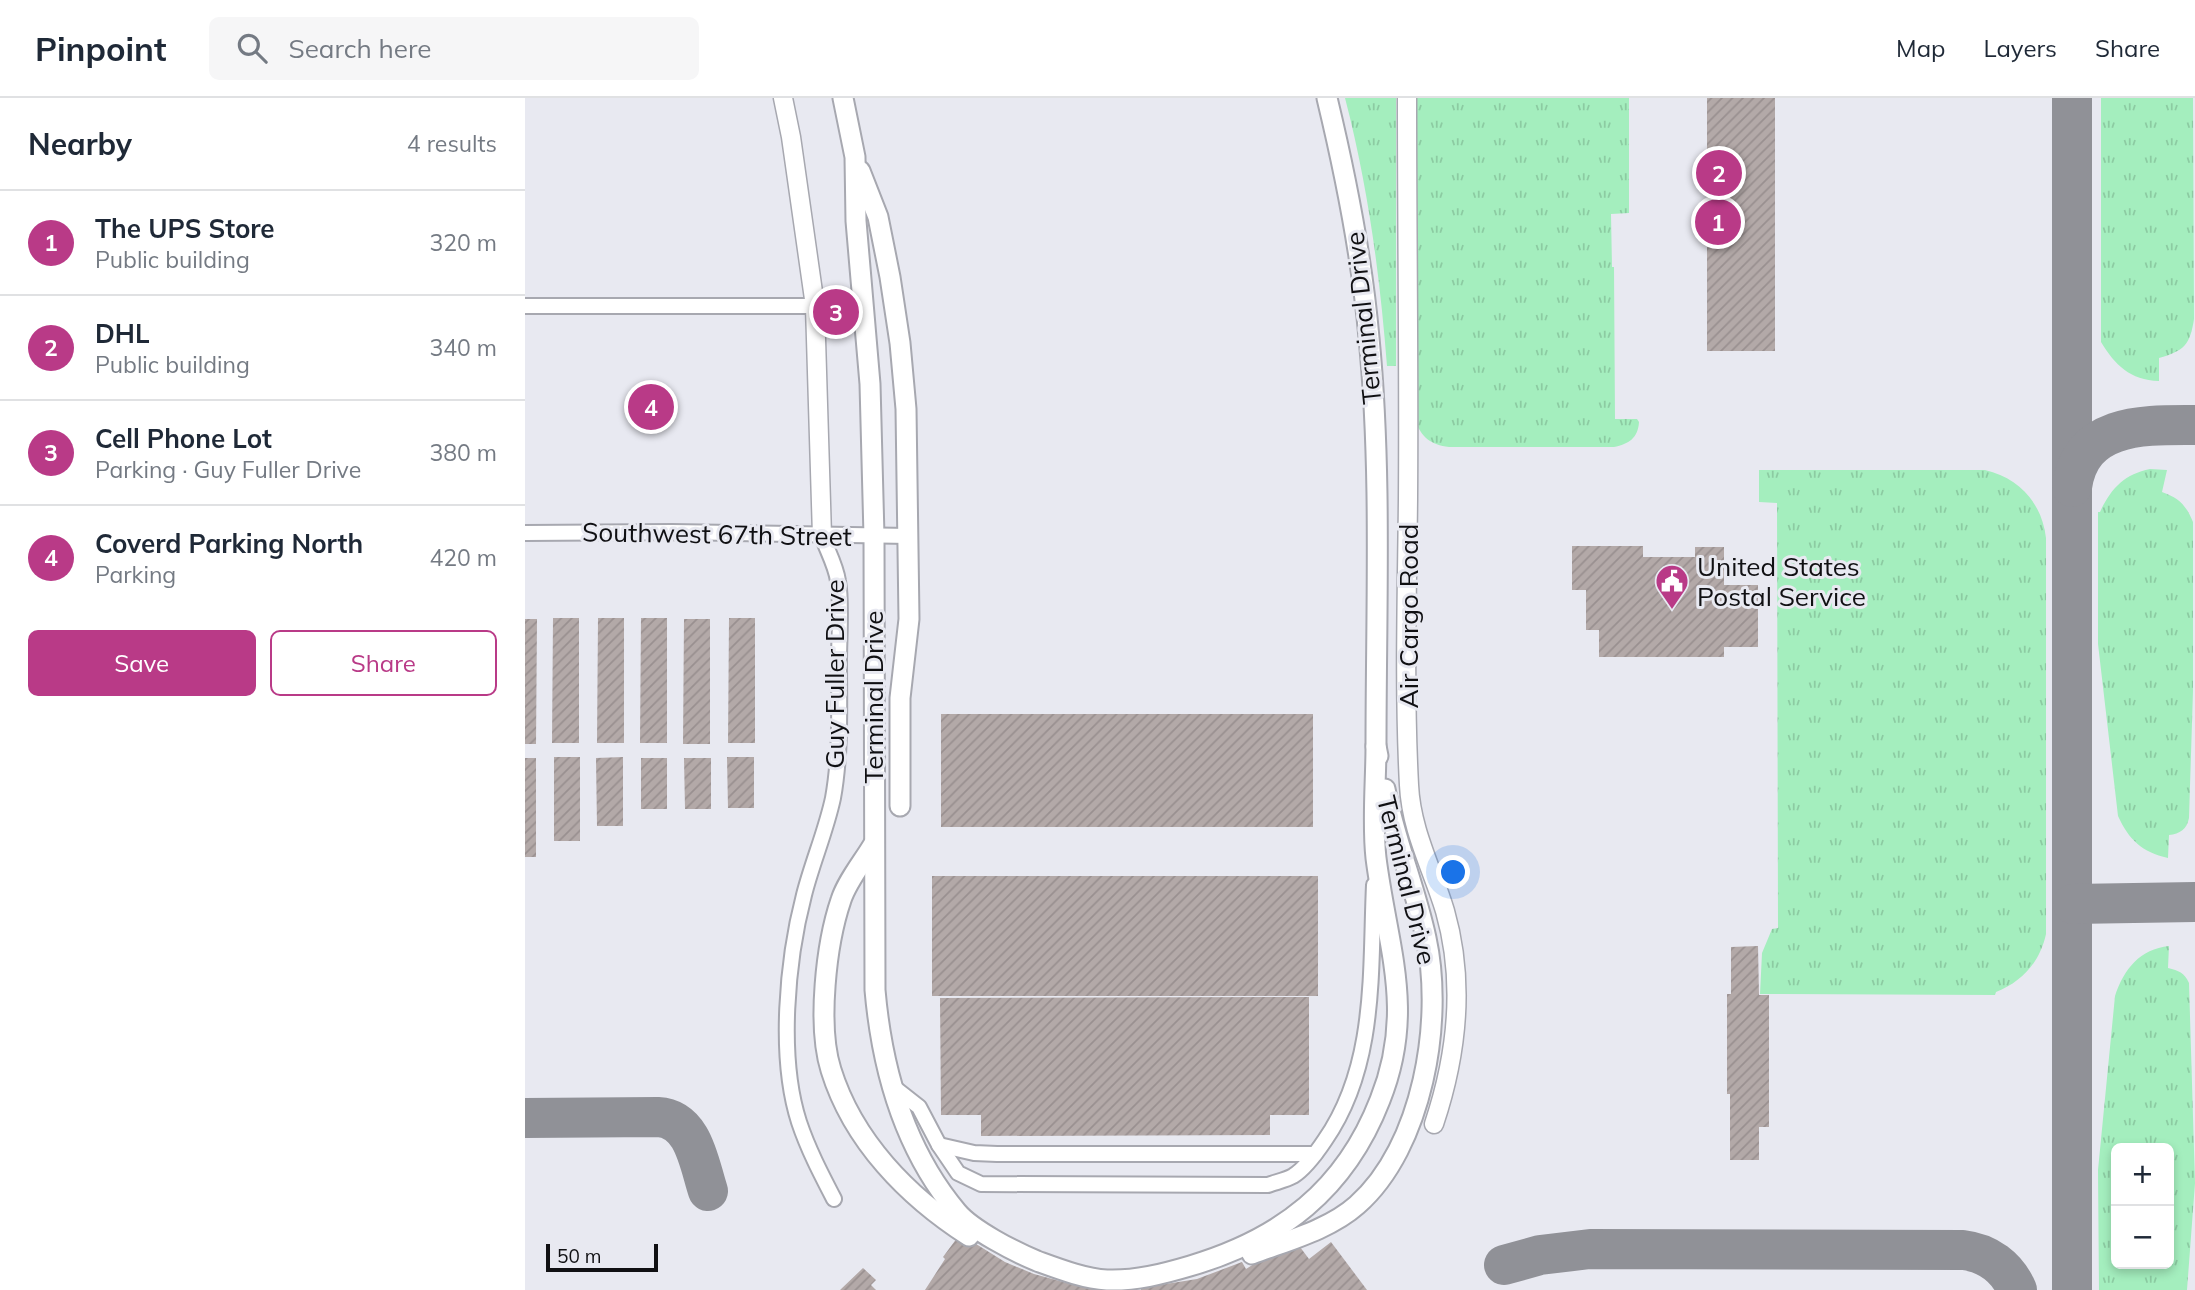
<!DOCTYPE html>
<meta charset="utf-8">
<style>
body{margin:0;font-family:Mulish,sans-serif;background:#f6f6f7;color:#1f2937}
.controls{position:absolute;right:21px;bottom:21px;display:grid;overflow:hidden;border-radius:10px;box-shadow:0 4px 10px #0003}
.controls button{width:63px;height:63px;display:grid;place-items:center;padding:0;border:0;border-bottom:2px solid #e0e1e3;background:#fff;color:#1f2937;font:35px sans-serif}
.scale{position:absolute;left:21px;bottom:18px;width:112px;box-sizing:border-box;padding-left:7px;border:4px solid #101013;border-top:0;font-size:19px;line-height:24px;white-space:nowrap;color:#101013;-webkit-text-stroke:5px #e8e9f1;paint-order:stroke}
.you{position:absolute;left:929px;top:775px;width:24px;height:24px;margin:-18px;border:5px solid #fff;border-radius:50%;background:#1a73e8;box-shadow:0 0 0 10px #1a73e833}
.badge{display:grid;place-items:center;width:46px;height:46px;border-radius:50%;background:#b93a87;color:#fff;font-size:23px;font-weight:700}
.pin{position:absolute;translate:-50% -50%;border:4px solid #fff;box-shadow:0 2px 7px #0006}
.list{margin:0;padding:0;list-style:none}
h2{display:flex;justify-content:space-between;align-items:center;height:91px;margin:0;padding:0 28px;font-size:30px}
h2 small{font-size:23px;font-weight:400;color:#747a83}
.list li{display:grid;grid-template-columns:46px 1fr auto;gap:21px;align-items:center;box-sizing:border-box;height:105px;padding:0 28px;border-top:2px solid #e0e1e3}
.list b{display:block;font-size:26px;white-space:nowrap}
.list p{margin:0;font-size:23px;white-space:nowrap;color:#747a83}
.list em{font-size:23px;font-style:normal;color:#747a83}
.actions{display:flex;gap:14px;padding:21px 28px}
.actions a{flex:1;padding:16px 0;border:2px solid #b93a87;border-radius:10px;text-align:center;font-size:24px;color:#b93a87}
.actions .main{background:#b93a87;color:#fff}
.icon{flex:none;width:38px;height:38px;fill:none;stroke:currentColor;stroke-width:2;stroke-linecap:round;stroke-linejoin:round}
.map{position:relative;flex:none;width:1670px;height:1192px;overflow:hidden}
header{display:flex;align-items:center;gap:42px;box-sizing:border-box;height:98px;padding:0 35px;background:#fff;border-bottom:2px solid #e0e1e3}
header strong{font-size:33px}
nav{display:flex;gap:38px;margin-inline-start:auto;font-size:24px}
.search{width:490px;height:63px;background:#f6f6f7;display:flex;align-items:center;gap:18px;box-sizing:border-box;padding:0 24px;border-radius:10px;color:#747a83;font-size:26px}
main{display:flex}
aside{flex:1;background:#fff}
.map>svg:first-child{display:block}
.grass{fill:url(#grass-tufts);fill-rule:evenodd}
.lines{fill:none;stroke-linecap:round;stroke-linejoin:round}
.taxiway{stroke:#909197;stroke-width:40}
.building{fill:url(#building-hatch)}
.minor-casing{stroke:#a7a8b0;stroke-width:18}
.tertiary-casing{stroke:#a7a8b0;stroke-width:21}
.secondary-casing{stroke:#a7a8b0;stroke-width:23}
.minor{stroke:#fff;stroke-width:14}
.tertiary{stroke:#fff;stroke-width:18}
.secondary{stroke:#fff;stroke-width:19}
.labels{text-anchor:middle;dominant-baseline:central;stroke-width:6;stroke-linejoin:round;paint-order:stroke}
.street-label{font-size:26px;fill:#101013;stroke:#e8e9f1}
.poi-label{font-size:26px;fill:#101013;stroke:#e8e9f1;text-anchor:start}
</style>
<header>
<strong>Pinpoint</strong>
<div class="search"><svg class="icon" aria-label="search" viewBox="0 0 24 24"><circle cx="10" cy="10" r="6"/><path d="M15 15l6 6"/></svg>Search here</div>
<nav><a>Map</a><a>Layers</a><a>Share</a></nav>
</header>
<main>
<aside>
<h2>Nearby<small>4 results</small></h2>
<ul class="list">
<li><span class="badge">1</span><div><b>The UPS Store</b><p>Public building</p></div><em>320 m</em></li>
<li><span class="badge">2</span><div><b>DHL</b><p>Public building</p></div><em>340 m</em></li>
<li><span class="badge">3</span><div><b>Cell Phone Lot</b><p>Parking · Guy Fuller Drive</p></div><em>380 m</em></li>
<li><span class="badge">4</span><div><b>Coverd Parking North</b><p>Parking</p></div><em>420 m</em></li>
</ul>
<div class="actions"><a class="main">Save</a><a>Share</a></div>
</aside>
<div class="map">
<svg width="1670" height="1192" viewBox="0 0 1670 1192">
<defs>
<pattern id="grass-tufts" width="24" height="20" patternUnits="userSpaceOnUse" patternTransform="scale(1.75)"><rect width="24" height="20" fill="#a4eebe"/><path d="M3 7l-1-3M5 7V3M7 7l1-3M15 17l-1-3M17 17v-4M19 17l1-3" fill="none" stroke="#8ccba2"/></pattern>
<pattern id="building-hatch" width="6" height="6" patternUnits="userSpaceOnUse" patternTransform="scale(1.75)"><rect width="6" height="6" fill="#b3a9a8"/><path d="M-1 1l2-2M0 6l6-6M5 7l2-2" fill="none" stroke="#999090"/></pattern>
</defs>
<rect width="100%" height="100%" fill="#e8e9f1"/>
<!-- grass -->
<g class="grass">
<path d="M820,0h51v268h-9c-7,-90 -19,-180 -42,-268z"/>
<path d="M889,0h215v115l-18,1 1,53h2l1,152h22l2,3c-1,16 -10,22 -25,25h-165c-18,-2 -28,-10 -34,-27z"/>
<path d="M1576,0h92l1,221c-4,26 -10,32 -35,39v23c-29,-1 -44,-16 -58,-39z"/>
<path d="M1625,371l17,1 -5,22c17,6 24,13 31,30v169l-4,127c-2,11 -9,16 -20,17l-1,23c-26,-6 -39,-18 -50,-42l-20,-172v-132h2c11,-24 25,-38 50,-43z"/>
<path d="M1234,372h226c34,8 57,33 61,68v396c-6,28 -24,48 -50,58l-1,3 -235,-1 2,-41 10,-24 6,-1 -1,-425 -18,-1z"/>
<path d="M1644,848l-1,22c11,3 16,4 21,15l6,200 -8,107h-88l-1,-120 17,-174c9,-27 25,-47 54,-50zM1591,1050h53v116h-53z"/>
</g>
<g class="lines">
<!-- taxiway -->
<g class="taxiway">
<path d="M1547,0v1192"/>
<path d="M1547,389c9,-65 73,-62 123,-62"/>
<path d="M1548,806l122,-2"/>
<path d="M0,1020l133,-1c36,2 41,47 50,74"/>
<path d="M979,1167l36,-10 50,-6 373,1c25,3 44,17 54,40"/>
</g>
</g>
<!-- building -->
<g class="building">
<rect x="1182" y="0" width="68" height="253"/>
<path d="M1047,448h71v11h52v-10h29v38h34v62h-34v10h-125v-27h-13v-40h-14z"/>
<path d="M28,520h26v125h-27z"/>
<path d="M73,520h26v125h-27z"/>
<path d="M116,520h26v125h-27z"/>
<path d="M204,520h26v125h-27z"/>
<path d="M0,521h12l-1,125h-11z"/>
<path d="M159,521h26v125h-27z"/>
<rect x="416" y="616" width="372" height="113"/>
<rect x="29" y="659" width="26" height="84"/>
<path d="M98,659v69h-26l-1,-68z"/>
<path d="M202,659h27v51h-26z"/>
<rect x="0" y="660" width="11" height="99"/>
<rect x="116" y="660" width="26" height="51"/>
<path d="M159,660h27v51h-26z"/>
<rect x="407" y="778" width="386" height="120"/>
<path d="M1233,848l1,49h10v132h-10v33h-29v-66h-3v-100h4v-47z"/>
<path d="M784,899v118h-39v20l-289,1v-21h-40l-1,-117z"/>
<path d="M435,1136l45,28 29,12 33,9 40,5v2h-182l20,-31 -2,-2z"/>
<path d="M769,1141l15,20 22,-17 36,48h-226v-2l56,-9 45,-17 4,7z"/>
<path d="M338,1170l13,12 -5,5 5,5h-36z"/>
</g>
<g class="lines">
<defs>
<g id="minor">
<path d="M0,208h290"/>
<path d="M0,435l147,-1 237,4"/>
<path d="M297,438c5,14 14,30 16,45 4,22 1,56 1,79 0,46 2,94 -6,138 -7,33 -21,65 -29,97 -17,65 -26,162 -5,227 9,27 22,52 35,77"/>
<path d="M366,987l28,22 20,38 19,28 23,11 287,1c8,-3 18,-5 25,-9 13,-8 24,-24 32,-36 52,-75 45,-169 49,-255"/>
<path d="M414,1047l35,8 23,1h318"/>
</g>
<g id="tertiary">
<path d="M258,0l8,39 24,169 7,230"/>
<path d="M882,0c0,134 2,268 1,401 -1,95 -4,191 1,286 2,45 23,83 36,126 20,70 12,144 -11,213"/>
</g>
<g id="secondary">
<path d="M318,0l12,59 1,64 14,163 4,152 1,454c7,80 29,159 82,222 15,18 58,40 80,49 22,8 48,18 70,19 29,1 56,-6 83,-14 91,-27 155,-76 190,-166 36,-90 7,-154 -4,-242 -4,-35 0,-77 0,-112"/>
<path d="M802,0c19,79 35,159 42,240 13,134 7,273 7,408l2,10"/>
<path d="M335,73l18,46 12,60 10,66 6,66 3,210 -9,79v108"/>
<path d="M348,747c-10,17 -26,36 -32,55 -15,44 -24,126 -10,170 22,71 77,127 138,166"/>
<path d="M727,1156c34,-13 77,-24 105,-49 66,-58 87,-185 69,-267 -11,-51 -31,-98 -41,-149"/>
</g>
</defs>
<!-- minor casing -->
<use href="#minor" class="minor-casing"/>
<!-- tertiary casing -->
<use href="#tertiary" class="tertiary-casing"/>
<!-- secondary casing -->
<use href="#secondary" class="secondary-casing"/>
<!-- minor -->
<use href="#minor" class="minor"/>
<!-- tertiary -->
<use href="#tertiary" class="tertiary"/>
<!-- secondary -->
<use href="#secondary" class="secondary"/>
</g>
<!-- icons -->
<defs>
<symbol id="civic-pin" viewBox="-11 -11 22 30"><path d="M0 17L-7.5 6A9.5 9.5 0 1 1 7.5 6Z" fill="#b93a87" stroke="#e8e9f1"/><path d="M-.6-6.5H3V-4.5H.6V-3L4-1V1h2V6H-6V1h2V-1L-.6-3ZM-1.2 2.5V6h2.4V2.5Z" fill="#fff"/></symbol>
</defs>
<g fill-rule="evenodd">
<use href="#civic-pin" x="1128" y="464" width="38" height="52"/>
</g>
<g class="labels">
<!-- street labels -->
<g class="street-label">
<text transform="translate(838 220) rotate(-96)">Terminal Drive</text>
<text transform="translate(192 436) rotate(1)">Southwest 67th Street</text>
<text transform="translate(883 518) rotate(-90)">Air Cargo Road</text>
<text transform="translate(309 576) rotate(-90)">Guy Fuller Drive</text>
<text transform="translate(348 599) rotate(-90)">Terminal Drive</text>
<text transform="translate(882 782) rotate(76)">Terminal Drive</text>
</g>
<!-- poi labels -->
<g class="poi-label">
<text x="1172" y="468">United States<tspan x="1172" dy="30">Postal Service</tspan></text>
</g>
</g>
</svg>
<div class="controls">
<button>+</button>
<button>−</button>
</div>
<div class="scale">50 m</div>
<div class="you"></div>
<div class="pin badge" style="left:1193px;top:124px">1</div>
<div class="pin badge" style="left:1194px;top:75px">2</div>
<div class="pin badge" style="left:311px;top:214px">3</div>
<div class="pin badge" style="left:126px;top:309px">4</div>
</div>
</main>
